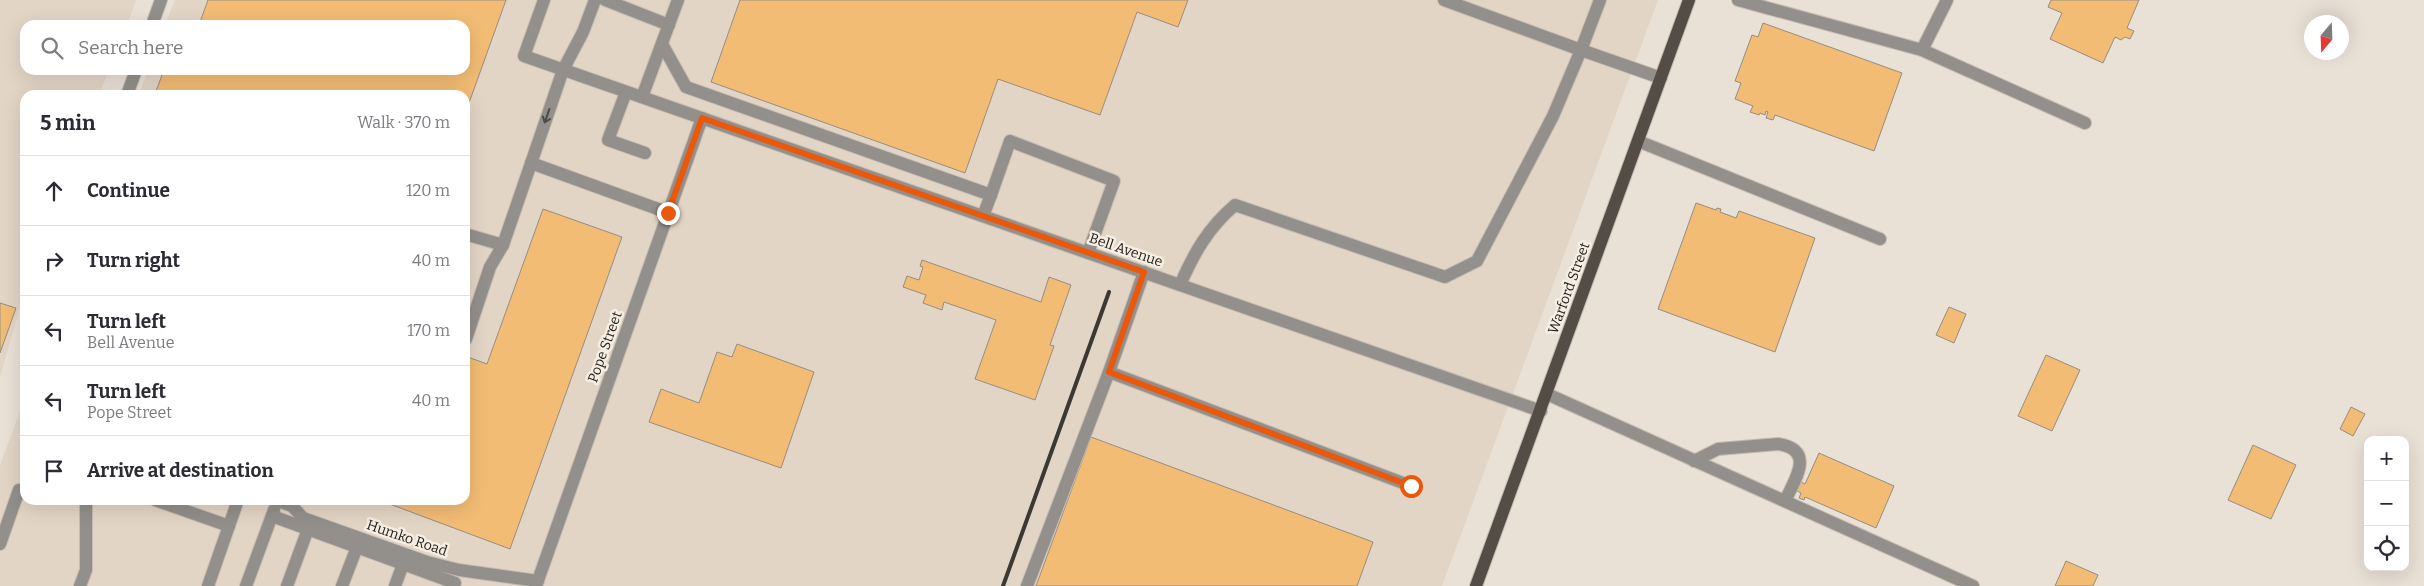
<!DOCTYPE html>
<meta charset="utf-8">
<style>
body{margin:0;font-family:Bitter,serif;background:#f7f7f7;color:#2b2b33}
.controls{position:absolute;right:15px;bottom:15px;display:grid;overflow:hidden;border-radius:10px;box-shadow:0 5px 20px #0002}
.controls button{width:45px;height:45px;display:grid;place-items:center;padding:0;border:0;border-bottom:1px solid #e1e1e2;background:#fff;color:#2b2b33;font:25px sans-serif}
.compass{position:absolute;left:2304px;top:15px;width:45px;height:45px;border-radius:50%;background:#fff;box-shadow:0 5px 20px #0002;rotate:199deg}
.stop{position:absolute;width:15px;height:15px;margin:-11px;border:4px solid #ea580c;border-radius:50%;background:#fff}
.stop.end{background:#ea580c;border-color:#fff;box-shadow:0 1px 5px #0008}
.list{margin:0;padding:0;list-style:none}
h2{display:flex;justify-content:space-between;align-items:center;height:65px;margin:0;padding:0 20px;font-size:21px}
h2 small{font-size:16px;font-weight:400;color:#7c7c81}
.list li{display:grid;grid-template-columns:32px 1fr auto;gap:15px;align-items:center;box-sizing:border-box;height:70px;padding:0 20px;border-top:1px solid #e1e1e2}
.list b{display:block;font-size:19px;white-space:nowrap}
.list p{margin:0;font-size:16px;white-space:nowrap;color:#7c7c81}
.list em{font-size:16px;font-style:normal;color:#7c7c81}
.icon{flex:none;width:28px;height:28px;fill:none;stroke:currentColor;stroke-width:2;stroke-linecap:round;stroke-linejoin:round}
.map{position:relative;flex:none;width:2424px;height:586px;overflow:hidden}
.search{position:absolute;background:#fff;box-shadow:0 5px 20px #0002;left:20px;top:20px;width:450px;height:55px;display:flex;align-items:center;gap:12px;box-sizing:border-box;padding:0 18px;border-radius:15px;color:#7c7c81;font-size:19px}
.panel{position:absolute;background:#fff;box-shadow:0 5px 20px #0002;left:20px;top:90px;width:450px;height:415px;border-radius:15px}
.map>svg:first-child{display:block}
.built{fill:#e3d5c5}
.building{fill:#f2bc74;stroke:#958d84}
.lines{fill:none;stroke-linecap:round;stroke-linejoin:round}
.minor-casing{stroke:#c5bdb4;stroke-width:14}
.major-casing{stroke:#c5bdb4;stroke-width:14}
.minor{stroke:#938f8b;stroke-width:12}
.major{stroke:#534d46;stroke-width:12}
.rail{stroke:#3c3834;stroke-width:4}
.oneway{stroke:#4d4a47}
.route{stroke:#ea580c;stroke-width:6}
.labels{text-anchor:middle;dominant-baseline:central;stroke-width:5;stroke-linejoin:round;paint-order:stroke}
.street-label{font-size:14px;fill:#1f1c19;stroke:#f6eee3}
</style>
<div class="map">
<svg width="2424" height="586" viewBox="0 0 2424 586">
<rect width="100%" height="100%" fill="#e9e0d6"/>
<!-- built -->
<g class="built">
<path d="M0,0h136l-9,25h-102v45h84l-10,25h-74v195l-25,87z"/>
<path d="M175,0h1483l-216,586h-1442v-121l25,-67v102h440v-405h-326l9,-25h317v-45h-300z"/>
</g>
<!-- building -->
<g class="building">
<path d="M208,0h298l-41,114v-19h-299l-10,-4 8,-21h301v-45h-266z"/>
<path d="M740,0h448l-10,27 -41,-15 -37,103 -102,-36 -33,94 -254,-91z"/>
<path d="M2051,0h88l-12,28 7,3 -4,8 -5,-2 -4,3 -6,-3 -12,26 -53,-24 12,-26 -14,-6z"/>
<path d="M1763,23l139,50 -28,78 -99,-36 -2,5 -7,-2 2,-6 -2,-1 -1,4 -5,-2 -1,2 -9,-3 3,-6 -18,-7 6,-16 -6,-2 17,-46 6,2z"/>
<path d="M1696,203l20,7 1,-2 4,1 -1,3 16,6 3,-7 76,27 -40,114 -117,-43z"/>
<path d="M543,209l79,28 -112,312 -131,-49h86v-144l22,8z"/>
<path d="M922,260l119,42 8,-25 22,8 -21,60 4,1 -19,54 -60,-21 21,-59 -52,-18 -2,8 -19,-7 3,-8 -23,-8 4,-11 12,4 4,-13 -3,-1z"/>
<path d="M0,303l16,5 -16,45z"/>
<path d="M1949,307l17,7 -12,29 -18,-8z"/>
<path d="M737,344l77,28 -33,96 -132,-46 12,-33 38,14 18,-51 15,5z"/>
<path d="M2046,355l34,15 -28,61 -34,-15z"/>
<path d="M2351,407l14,7 -12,22 -13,-7z"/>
<path d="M1091,437l282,105 -16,44h-321z"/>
<path d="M2253,445l43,20 -25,54 -43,-19z"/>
<path d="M1819,453l75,33 -18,42 -71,-31 -1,3 -5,-2 2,-5 -4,-2 4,-9 4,2z"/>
<path d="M2066,561l32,14 -5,11h-38z"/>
</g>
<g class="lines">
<defs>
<g id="minor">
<path d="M544,0l-20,56 1017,355"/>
<path d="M605,0l64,25"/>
<path d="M1444,0l137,50 19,-50"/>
<path d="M1738,0l184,50 163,73"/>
<path d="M152,25l9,-25"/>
<path d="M662,44l24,43 305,108 -8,21"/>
<path d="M1922,50l25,-50"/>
<path d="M626,92l-18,48 37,13"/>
<path d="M127,95l9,-25"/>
<path d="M642,97l36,-97"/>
<path d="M1638,141l242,98"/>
<path d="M531,163l138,50"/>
<path d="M991,195l19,-54 104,40 -26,72"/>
<path d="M465,234l38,11"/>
<path d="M1144,272l-35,100 302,114"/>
<path d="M1180,285c14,-32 28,-57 55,-80l210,72 32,-16 76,-145 28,-66 80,28"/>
<path d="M466,339l24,-72 13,-22 60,-175 20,-38 12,-32"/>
<path d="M1547,394l426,192"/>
<path d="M1694,461l24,-12 60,-5c38,6 17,35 7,57"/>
<path d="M155,500l74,26"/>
<path d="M275,500l17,6 11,12 124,44 32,8 79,11"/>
<path d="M272,516l183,67 -1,3"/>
<path d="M0,544l19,-54h6"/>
<path d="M80,586l6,-16v-70"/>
<path d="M208,586l30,-86"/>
<path d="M246,586l28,-76"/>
<path d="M287,586l21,-57"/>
<path d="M342,586l15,-39"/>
<path d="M395,586l8,-22"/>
<path d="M536,586l166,-468"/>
<path d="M1027,586l82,-214"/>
</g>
<path id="major" d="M1476,586l213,-586"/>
</defs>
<!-- minor casing -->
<use href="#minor" class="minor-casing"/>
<!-- major casing -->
<use href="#major" class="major-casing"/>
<!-- minor -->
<use href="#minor" class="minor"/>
<!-- major -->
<use href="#major" class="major"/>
<!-- rail -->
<path class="rail" d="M1003,586l106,-294"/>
</g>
<!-- one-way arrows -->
<defs><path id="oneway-shaft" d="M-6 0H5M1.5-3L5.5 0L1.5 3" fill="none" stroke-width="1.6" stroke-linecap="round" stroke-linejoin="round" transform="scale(1.25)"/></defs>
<use class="oneway" href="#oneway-shaft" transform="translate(547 116) rotate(109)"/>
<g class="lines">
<!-- route -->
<path class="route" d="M668,213l34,-95 442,154 -35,100 302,114"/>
</g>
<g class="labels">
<!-- street labels -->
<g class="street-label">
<text transform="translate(1126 250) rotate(19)">Bell Avenue</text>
<text transform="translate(1569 288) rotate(-70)">Warford Street</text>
<text transform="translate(605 347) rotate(-70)">Pope Street</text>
<text transform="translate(407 538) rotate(19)">Humko Road</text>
</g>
</g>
</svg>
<div class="controls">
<button>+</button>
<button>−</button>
<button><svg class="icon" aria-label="locate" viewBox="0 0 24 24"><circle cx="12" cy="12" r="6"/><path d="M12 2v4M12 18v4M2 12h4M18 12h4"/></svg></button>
</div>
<svg class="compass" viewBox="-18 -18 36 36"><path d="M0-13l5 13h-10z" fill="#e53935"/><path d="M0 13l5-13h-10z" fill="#7c7c81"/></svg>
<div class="stop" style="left:1411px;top:486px"></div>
<div class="stop end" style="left:668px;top:213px"></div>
<div class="search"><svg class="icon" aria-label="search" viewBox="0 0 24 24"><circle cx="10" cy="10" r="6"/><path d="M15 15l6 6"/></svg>Search here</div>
<section class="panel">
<h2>5 min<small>Walk · 370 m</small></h2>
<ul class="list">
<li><svg class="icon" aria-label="ahead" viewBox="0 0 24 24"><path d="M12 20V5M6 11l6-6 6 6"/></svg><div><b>Continue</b></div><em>120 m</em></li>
<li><svg class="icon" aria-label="right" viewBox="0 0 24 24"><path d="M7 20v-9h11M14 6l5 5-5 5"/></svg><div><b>Turn right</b></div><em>40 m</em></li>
<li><svg class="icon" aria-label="left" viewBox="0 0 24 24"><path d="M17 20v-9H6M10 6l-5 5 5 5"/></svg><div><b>Turn left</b><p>Bell Avenue</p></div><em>170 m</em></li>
<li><svg class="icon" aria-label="left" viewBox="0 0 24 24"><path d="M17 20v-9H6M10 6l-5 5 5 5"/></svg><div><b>Turn left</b><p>Pope Street</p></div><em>40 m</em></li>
<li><svg class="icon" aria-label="arrive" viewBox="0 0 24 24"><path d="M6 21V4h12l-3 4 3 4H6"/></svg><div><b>Arrive at destination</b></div></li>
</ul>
</section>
</div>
